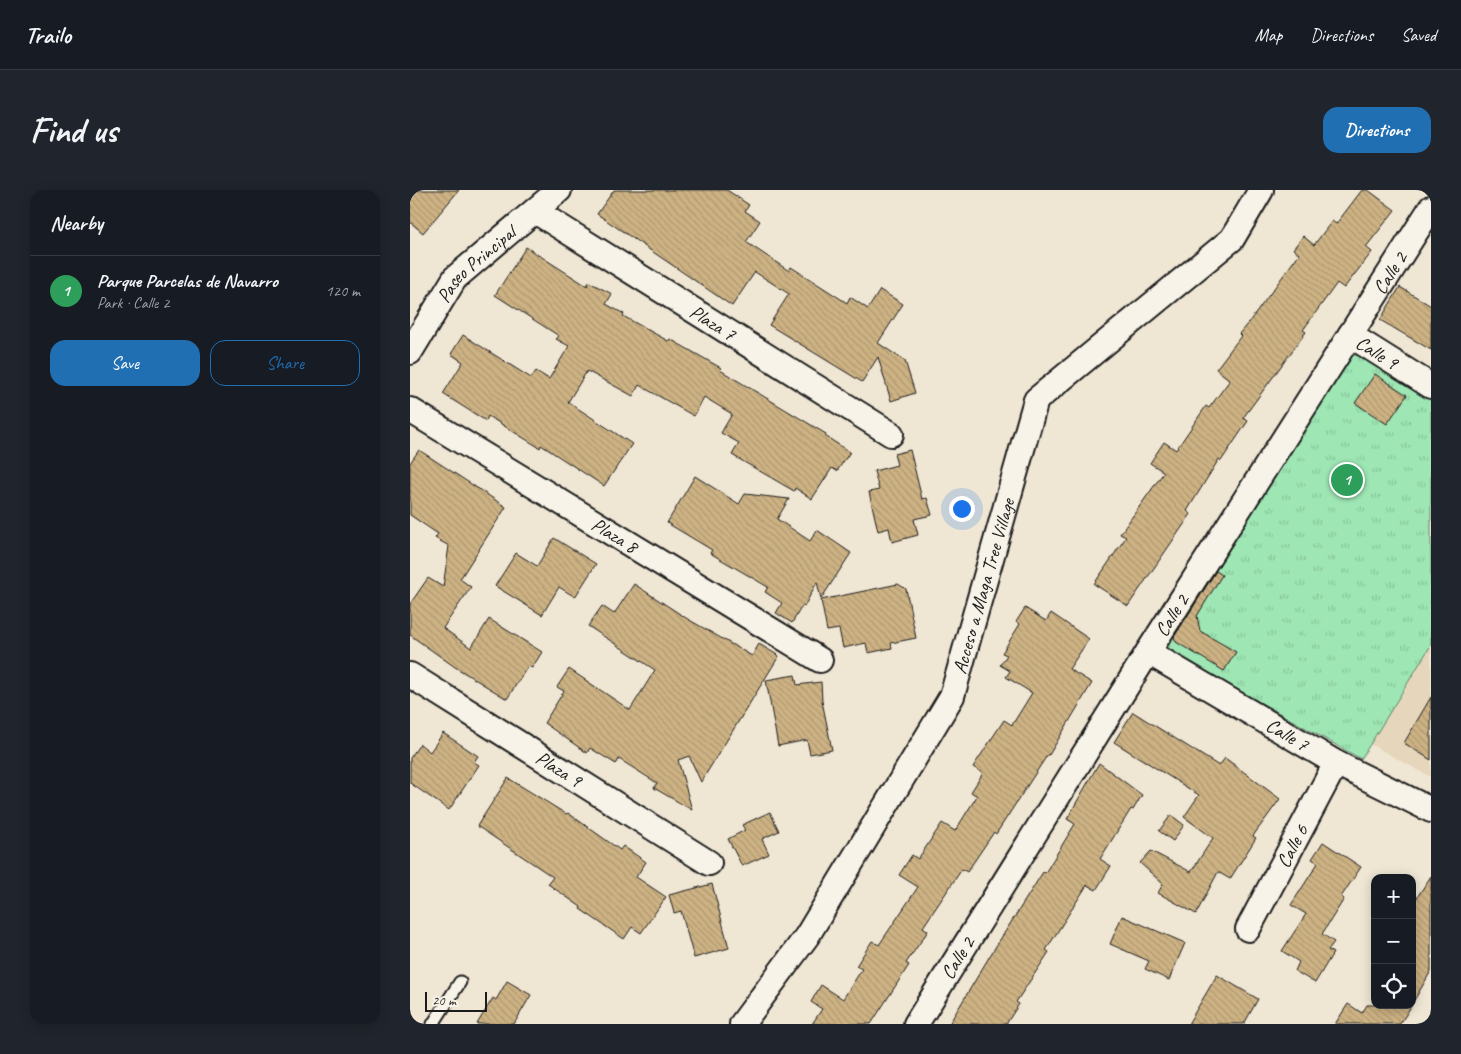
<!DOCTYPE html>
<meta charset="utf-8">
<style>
body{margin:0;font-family:Caveat,sans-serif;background:#20242c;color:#f1f3f6}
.controls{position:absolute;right:15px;bottom:15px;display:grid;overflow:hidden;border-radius:10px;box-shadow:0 2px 12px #0003}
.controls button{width:45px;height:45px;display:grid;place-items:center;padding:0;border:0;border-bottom:1px solid #363941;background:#171b24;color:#f1f3f6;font:25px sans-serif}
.scale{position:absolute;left:15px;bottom:12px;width:62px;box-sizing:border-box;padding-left:5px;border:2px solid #1c1c1c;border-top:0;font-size:14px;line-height:18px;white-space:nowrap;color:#1c1c1c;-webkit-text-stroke:4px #f7f3e8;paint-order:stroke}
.you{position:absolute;left:551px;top:318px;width:18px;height:18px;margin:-12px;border:4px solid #fff;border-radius:50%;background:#1a73e8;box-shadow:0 0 0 8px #1a73e833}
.badge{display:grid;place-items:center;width:32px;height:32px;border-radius:50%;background:#1f6fb2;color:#fff;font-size:16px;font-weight:700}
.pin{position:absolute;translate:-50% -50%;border:2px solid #fff;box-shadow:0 1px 5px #0006}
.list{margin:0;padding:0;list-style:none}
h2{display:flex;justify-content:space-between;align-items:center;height:65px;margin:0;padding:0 20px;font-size:21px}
h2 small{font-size:16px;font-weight:400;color:#9ea1a6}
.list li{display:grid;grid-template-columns:32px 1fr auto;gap:15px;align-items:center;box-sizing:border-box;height:70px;padding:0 20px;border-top:1px solid #363941}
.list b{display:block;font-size:19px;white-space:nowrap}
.list p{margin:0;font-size:16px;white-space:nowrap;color:#9ea1a6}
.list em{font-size:16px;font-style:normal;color:#9ea1a6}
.actions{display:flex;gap:10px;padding:15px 20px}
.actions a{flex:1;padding:11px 0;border:1px solid #1f6fb2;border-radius:15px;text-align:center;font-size:18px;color:#1f6fb2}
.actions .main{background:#1f6fb2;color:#fff}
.icon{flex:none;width:28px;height:28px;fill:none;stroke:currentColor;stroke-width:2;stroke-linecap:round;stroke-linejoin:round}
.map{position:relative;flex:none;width:1021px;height:834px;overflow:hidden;border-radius:15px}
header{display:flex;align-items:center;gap:30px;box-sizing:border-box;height:70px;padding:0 25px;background:#171b24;border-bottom:1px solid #363941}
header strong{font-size:24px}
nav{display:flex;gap:28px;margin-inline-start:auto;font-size:18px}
.intro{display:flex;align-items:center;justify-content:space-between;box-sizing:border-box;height:120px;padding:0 30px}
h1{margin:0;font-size:35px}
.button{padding:12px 22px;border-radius:15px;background:#1f6fb2;color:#fff;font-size:18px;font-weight:700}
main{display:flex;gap:30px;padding:0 30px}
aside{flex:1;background:#171b24;border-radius:15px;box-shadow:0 2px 12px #0003}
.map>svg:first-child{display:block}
.built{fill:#e5d6bc}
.park{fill:url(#park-tufts);stroke:#5d8168}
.building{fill:url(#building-back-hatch);stroke:#1c1c1c}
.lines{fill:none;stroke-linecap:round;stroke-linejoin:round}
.service-casing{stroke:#1c1c1c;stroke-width:15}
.minor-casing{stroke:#1c1c1c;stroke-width:28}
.service{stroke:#f7f3e8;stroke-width:11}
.minor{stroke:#f7f3e8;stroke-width:24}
.labels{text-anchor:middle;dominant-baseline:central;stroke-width:4;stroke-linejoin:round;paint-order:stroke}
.street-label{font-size:20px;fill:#1c1c1c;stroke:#f7f3e8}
</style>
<header>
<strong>Trailo</strong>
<nav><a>Map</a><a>Directions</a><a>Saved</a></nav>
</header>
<div class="intro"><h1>Find us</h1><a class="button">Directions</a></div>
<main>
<aside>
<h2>Nearby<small></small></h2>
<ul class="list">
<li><span class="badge" style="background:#2e9e5b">1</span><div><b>Parque Parcelas de Navarro</b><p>Park · Calle 2</p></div><em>120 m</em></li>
</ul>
<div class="actions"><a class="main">Save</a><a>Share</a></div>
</aside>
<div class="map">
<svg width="1021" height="834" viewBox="0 0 1021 834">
<defs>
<pattern id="park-tufts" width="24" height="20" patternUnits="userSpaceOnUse" patternTransform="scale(1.25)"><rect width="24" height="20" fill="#9ee6b4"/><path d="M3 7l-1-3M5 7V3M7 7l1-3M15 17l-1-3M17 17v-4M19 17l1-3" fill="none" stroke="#88c59a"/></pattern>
<pattern id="building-back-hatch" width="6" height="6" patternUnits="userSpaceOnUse" patternTransform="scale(1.25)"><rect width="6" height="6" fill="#cdb283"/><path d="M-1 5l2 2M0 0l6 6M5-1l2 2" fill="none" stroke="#af9871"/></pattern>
</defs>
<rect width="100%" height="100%" fill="#efe6d4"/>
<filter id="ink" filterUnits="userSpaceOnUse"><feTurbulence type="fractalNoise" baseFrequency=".02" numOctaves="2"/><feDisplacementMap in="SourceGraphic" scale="10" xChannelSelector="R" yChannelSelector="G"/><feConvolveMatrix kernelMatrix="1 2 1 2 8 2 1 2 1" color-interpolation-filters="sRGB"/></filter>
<g filter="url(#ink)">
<!-- built -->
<path class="built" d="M1021,455v132l-61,-33z"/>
<!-- park -->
<path class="park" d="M939,165l20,1 62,39v250l-70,114 -194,-109 -4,-15z"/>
<!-- building -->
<g class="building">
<path d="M0,0h49l-36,43 -13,-11z"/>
<path d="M204,0h113l22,15 -4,6 15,10 -14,21 43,29 2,-4 56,36 3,-6 18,12 12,-19 23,14 -25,39 27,18 10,32 -24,8 -13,-44 -16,25 -93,-57 20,-31 -34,-22 -23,34 -54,-37 -81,-55z"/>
<path d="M952,0h6l27,20 -29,37 6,5 -28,36 -7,-5 -34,47 3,2 -63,86 5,3 -27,40 -2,-2 -32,52 4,3 -63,92 -34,-22 32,-47 -6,-3 44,-62 -14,-9 14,-21 12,8 30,-44 3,2 21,-28 -14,-11 25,-33 -2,-2 17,-21 43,-59 -6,-5 10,-13 11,9 18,-24 4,3z"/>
<path d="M116,57l61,39 2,-4 23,12 -6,10 18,10 -1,2 45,25 2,-2 51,29 -1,2 106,64 -1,2 25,16 -13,19 -5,-3 -20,31 -17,-11 -1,3 -62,-36 7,-12 -18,-10 11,-19 -28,-17 -10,19 -55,-31 -6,11 -46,-25 -19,31 64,42 -28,42 -63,-41 -1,3 -52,-32 -2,5 -43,-27 20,-32 -12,-8 12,-19 68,43 5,-7 13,8 20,-33 -13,-7 3,-3 -64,-41z"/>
<path d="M990,97l31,19v44l-51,-30z"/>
<path d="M965,184l32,21 -20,29 -32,-21z"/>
<path d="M9,260l87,57 -46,72 11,8 -28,41 28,20 18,-29 53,33 -10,16 -4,-2 -21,33 -52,-32 -45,-32v-31l18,-26 15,9 6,-41 -14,-8 3,-4 -28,-19v-52z"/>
<path d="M500,260l12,49 5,-1 5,17 -18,4 4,16 -26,7 -3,-14 -11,3 -9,-39 10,-2 -5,-19 23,-6 -3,-11z"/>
<path d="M285,286l44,28 6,-10 44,5 -12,20 33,22 7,-11 34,23 -30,46 -4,-17 -13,25 -2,-1 -10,17 -16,-10 6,-10 -17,-11 3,-5 -58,-34 2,-3 -45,-27z"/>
<path d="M144,348l42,26 -21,33 -16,-10 -17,28 -47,-29 21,-33 21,13z"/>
<path d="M806,381l6,4 -25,41 3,15 36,21 -12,19 -48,-29 -2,-5z"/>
<path d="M224,394l52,34 66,38 7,-12 20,12 -78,126 -12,-26 -11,4 14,50 -38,-22 3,-5 -38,-24 -3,5 -26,-16 -3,5 -43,-30 20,-32 -7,-4 12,-18 61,41 25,-40 -67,-44 14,-20 12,8z"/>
<path d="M488,394l8,5 10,49 -25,5 1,5 -24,5 -2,-10 -23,5 -4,-19 -12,2 -6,-31z"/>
<path d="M615,418l21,13 5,-8 38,26 -20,30 23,14 -43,72 -1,-1 -52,80 -2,-2 -27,40 -5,-3 -39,58 5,4 -22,32 3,2 -38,59h-59l10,-15 -11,-7 10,-17 22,14 19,-30 -6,-3 16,-25 7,4 39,-58 -19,-12 13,-20 6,4 24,-36 13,8 22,-35 -6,-4 12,-19 -10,-6 31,-47 8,5 20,-32 -26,-16 4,-6 -10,-6 7,-10 -5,-2 18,-29 -4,-2z"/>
<path d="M385,485l2,10 24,-3 1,19 10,49 -22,4 -3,-14 -29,6 -12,-66z"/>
<path d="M1021,507v63l-27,-17z"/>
<path d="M723,522l86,54 6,-8 55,41 -27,37 3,2 -26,41 -12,-7 -22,42 -38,-21 5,-9 -23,-21 11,-12 40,21 22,-34 -29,-21 15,-22 -85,-53z"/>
<path d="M33,543l35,23 -4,6 5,3 -30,45 -39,-27v-25l10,-14 10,8z"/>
<path d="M689,573l43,32 -9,15 -2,-1 -31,50 11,7 -15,24 -9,-5 -41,65 3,2 -33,50 3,2 -13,20h-57l42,-70 52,-82 2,1 30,-49 -8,-5z"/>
<path d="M98,588l58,36 2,-1 52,37 3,-4 23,16 -10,15 30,20 -25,36 -9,-6 -8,12 -44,-30 1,-2 -33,-23 5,-7 -76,-51z"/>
<path d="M360,622l9,19 -17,8 7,15 -27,12 -14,-27 17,-9 -3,-5z"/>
<path d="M761,625l13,10 -11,16 -14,-10z"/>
<path d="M913,652l38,25 -20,30 3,2 -22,35 12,8 -6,8 5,3 -18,30 -20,-12 4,-9 -17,-11 24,-37 -15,-9 27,-42 -6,-4z"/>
<path d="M1021,686v95l-19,33v-99z"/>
<path d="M302,694l17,64 -35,10 -13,-47 -7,2 -5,-18z"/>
<path d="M712,726l63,27 -16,37 -24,-11 4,-8 -39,-17z"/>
<path d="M807,785l41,24 -14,25h-56z"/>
<path d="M97,791l24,14 -17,29h-37l16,-26 3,2z"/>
<path d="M938,814l14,9 5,-8h45l-12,19h-65z"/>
</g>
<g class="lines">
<defs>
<path id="service" d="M23,834l27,-42"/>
<g id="minor">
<path id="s1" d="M125,21l356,223"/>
<path id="s2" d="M940,145l81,51"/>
<path id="s3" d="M0,162l45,-74 104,-88"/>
<path id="s4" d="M0,220l410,250"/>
<path id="s5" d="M738,462l188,111 95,47"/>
<path id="s6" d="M0,485l299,188"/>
<path id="s7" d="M838,739l88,-166"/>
<path id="s8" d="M332,834l65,-88 145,-240 84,-296 196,-161 29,-49"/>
<path id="s9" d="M506,834l232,-372 283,-444"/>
</g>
</defs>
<!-- service casing -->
<use href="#service" class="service-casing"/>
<!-- minor casing -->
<use href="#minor" class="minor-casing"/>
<!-- service -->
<use href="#service" class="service"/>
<!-- minor -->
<use href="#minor" class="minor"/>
</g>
</g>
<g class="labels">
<!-- street labels -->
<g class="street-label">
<text stroke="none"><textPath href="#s3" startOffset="111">Paseo Principal</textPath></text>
<text stroke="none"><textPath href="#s9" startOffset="888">Calle 2</textPath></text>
<text stroke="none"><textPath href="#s1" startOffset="210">Plaza 7</textPath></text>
<text stroke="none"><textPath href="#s2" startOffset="32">Calle 9</textPath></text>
<text stroke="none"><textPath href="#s4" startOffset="240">Plaza 8</textPath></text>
<text stroke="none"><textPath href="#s8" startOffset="504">Acceso a Maga Tree Village</textPath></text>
<text stroke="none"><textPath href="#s9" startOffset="482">Calle 2</textPath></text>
<text stroke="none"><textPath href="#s5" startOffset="162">Calle 7</textPath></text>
<text stroke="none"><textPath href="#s6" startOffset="176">Plaza 9</textPath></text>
<text stroke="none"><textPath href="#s7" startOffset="94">Calle 6</textPath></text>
<text stroke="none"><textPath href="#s9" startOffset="78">Calle 2</textPath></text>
</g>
</g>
</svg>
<div class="controls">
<button>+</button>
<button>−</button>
<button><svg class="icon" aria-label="locate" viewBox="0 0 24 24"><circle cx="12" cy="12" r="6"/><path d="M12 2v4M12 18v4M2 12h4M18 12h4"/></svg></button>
</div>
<div class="scale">20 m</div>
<div class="you"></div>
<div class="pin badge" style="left:937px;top:290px;background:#2e9e5b">1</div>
</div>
</main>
